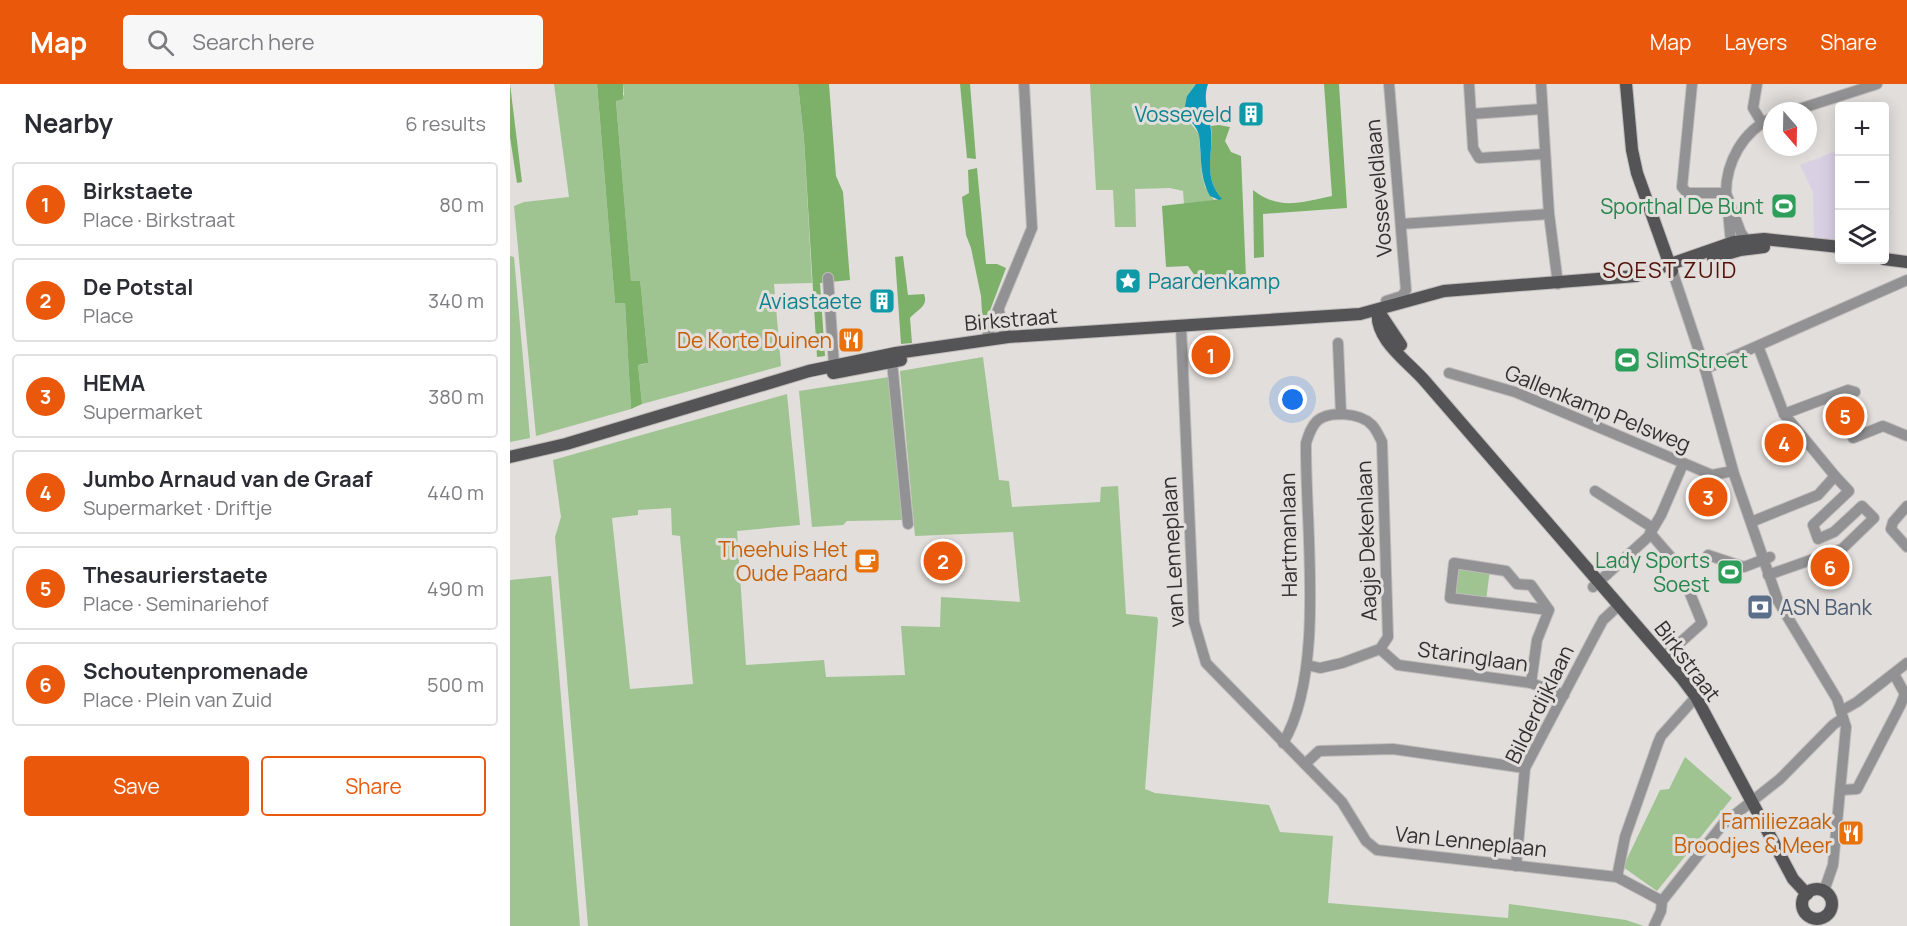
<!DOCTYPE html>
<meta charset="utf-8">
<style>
body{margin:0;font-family:Manrope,sans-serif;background:#f7f7f7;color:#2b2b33}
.controls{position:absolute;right:18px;top:18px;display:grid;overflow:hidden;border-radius:6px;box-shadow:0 3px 15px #0003}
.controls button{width:54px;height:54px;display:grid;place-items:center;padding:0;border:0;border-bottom:2px solid #e1e1e2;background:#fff;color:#2b2b33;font:30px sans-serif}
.compass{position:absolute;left:1253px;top:18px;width:54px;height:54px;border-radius:50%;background:#fff;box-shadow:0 3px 15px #0003;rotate:160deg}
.you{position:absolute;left:783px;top:316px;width:21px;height:21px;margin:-15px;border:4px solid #fff;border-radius:50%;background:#1a73e8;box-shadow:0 0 0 9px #1a73e833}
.badge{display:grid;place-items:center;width:39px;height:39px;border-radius:50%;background:#ea580c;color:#fff;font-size:20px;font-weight:700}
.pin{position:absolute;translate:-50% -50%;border:3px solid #fff;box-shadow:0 2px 6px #0006}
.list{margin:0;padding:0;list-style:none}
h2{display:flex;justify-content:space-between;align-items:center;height:78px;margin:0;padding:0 24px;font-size:26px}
h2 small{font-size:20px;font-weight:400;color:#7c7c81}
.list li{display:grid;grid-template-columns:39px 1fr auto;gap:18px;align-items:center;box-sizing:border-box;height:84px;margin:0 12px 12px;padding:0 12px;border:2px solid #e1e1e2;border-radius:6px}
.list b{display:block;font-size:22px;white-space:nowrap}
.list p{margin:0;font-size:20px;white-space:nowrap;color:#7c7c81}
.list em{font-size:20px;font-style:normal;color:#7c7c81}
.actions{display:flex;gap:12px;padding:18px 24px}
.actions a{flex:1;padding:14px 0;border:2px solid #ea580c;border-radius:6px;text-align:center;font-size:21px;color:#ea580c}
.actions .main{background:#ea580c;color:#fff}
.icon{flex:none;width:33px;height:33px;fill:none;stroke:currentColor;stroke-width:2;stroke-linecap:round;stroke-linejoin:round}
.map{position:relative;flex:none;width:1397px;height:842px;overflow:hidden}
header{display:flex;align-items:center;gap:36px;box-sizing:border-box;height:84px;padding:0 30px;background:#ea580c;color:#fff}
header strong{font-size:28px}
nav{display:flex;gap:33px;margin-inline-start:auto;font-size:21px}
.search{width:420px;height:54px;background:#f7f7f7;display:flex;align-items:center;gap:15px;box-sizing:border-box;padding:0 21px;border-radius:6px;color:#7c7c81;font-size:22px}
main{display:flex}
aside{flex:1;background:#fff}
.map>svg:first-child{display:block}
.education{fill:#dad0e4}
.green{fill:#9fc492;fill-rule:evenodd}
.forest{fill:#7db16a}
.water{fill:#0e98b8}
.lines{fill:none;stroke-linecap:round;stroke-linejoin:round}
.minor-casing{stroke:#bebbb9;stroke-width:12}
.major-casing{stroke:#bebbb9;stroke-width:14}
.minor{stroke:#929193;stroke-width:10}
.major{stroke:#545355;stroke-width:12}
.labels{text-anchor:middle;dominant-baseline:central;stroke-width:6;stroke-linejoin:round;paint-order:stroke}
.culture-label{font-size:21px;fill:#0d838f;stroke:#e1dedb;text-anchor:end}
.street-label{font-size:21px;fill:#32302f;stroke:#e1dedb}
.leisure-label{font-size:21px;fill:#27864d;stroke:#e1dedb;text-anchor:end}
.food-label{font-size:21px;fill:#c56008;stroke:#e1dedb;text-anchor:end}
.service-label{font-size:21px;fill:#4e5e75;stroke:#e1dedb;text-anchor:start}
.neighbourhood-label{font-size:22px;letter-spacing:1.5px;fill:#531008;stroke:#e1dedb}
</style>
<header>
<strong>Map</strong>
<div class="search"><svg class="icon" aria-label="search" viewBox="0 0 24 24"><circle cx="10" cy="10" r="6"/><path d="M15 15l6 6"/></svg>Search here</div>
<nav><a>Map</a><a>Layers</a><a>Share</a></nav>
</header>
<main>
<aside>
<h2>Nearby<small>6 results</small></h2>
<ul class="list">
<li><span class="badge">1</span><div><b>Birkstaete</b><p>Place · Birkstraat</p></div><em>80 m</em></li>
<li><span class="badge">2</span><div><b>De Potstal</b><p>Place</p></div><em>340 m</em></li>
<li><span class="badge">3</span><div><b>HEMA</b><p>Supermarket</p></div><em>380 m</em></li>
<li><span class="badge">4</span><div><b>Jumbo Arnaud van de Graaf</b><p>Supermarket · Driftje</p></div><em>440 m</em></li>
<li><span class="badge">5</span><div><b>Thesaurierstaete</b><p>Place · Seminariehof</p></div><em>490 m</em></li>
<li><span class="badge">6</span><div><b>Schoutenpromenade</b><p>Place · Plein van Zuid</p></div><em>500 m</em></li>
</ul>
<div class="actions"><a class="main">Save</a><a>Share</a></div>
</aside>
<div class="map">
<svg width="1397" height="842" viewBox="0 0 1397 842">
<rect width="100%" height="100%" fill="#e1dedb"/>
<!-- education -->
<path class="education" d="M1329,66v90l-25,-2 -1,-46 -13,-27z"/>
<!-- green -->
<g class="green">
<path d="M44,0h43l18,219h10l6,106 -95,27 -22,-230 10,-4 45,-5z"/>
<path d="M113,0h175l6,55 8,144 -38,1 7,82 -139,38 -4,-39 8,-1 2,-4 -7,-72 -1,-7 -9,1 -15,-182 8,-5z"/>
<path d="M580,0h106l-9,12v23l12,15 3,41 3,12 9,13 -30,4 -1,-13 -13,-3 -35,1 1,38h-21l-2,-37h-17z"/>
<path d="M0,172l4,1 16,181 -20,4z"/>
<path d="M473,273l16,123 10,1 3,26 88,-5 1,-15 17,-1 8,128 31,3 1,4 -13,168 10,4 114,12 11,27 53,4 -5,67 180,15 1,-14 117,16 18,6h-1056l-33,-389 6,-20 -8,-57 234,-66 13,131 -63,6 9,134 78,-5 2,17 79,-2 -4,-49 39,1 1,-30 79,5 -7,-70 -98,4 -15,-165zM161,424l1,27 8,1 13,148 -63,5 -18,-171 26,-3v-5z"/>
<path d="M379,293l14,143 -56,1 -4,4 -31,2 -13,-136z"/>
<path d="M946,481l34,4 -4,32 -33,-5z"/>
<path d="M41,492l29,350h-70v-346z"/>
<path d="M1175,673l47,41 -75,93 -34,-24 37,-77 9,-1z"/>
</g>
<!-- forest -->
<g class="forest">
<path d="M0,0l12,98 -5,1 -7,-46z"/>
<path d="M87,0h26v15l-7,2 15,180h9l1,7 7,72v3l-10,2 4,39 -11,5 -6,-106h-10z"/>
<path d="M288,0h31l7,92 7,16 7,88 -30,3 5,73 -8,1 -13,-218z"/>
<path d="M450,0h10l6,75 -9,-1z"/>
<path d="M814,0h15l8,124 -84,6 1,43 -10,1 -1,-68c27,21 48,12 79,6z"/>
<path d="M709,41l11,2 -5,14 6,11 10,4 5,122 -48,2 -10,-14 -22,1 -4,-61 59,-7c-19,-27 -7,-43 -10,-73z"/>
<path d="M467,84l9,96h11l9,4 -23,61 -2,-33 -10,-48 -5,-13 -4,-38 7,-4 -1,-23z"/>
<path d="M393,172l5,39 16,-1c5,12 -7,16 -14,24l2,25 -11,1 -6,-87z"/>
</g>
<!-- water -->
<path class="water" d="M686,0h12c-6,17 2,30 3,47 2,26 -8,46 11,68l-3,1 -9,-4c-11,-20 -8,-39 -11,-61 -2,-9 -11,-15 -15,-24l3,-15z"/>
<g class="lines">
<defs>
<g id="minor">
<path d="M959,0l4,64 6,10 66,-4"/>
<path d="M1031,0l8,130 9,70"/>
<path d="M1182,0l-10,103 5,6h39c0,-31 17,-62 46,-75"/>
<path d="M1247,0l-4,24 9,15"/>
<path d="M1283,27l84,-27"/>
<path d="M961,30l71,-5"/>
<path d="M1216,109l15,40 5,7"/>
<path d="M1218,127l3,32"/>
<path d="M891,140l148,-10"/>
<path d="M1163,189l32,96 29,105 44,127 59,98 9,28 -13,138 -9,26"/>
<path d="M318,194l6,87"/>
<path d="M876,217l16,-5 4,-6 -17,-206"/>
<path d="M489,227l4,17 5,9"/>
<path d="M671,242l13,296 12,41 136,139 24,39 11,9 240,27 45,24"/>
<path d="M476,255l46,-111 -8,-144"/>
<path d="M828,259l3,71"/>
<path d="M1248,262l26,68 51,62"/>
<path d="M385,271l-3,7 16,162"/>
<path d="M1195,285l202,-89"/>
<path d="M939,289l66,19 197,83 21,-4"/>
<path d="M1274,330l64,-24 7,2"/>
<path d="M1343,354l30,-12 24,10"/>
<path d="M1085,407l58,37"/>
<path d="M1397,422l-14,16 -2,7 16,18"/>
<path d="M1241,438l67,-27 17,-19 14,15 -36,34 5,14 16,-7 28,-26 12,12 -32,31 -74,26"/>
<path d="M1140,449l26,30"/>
<path d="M1198,471l36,12 26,-10"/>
<path d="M1083,503l55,-50 13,-22 22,-51"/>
<path d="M870,565l18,16 133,18 33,12"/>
<path d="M1154,573l38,-34 -15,-37"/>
<path d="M1021,599l6,-43 12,-30 -99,-12 4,-35 52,8 11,13 14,1 18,25"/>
<path d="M1331,627l16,-9 50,-39"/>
<path d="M773,659c43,-71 22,-216 23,-300 3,-9 5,-16 11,-22 12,-11 44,-8 55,4 4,4 7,11 10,17l6,195 -8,12 -38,14 -22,5 -13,-3"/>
<path d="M795,680l14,-13 74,-2 132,19"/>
<path d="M1331,706l16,-1 43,-83 5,-12 -11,-20"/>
<path d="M1006,782l9,-98 71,-135 7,-13 16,-15"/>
<path d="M1107,793l8,-40 33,-94 3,-7 35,-39"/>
<path d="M1144,842l7,-15 1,-10 61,-77 57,-45 53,-54 10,-7"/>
</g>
<g id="major">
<path d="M1116,0l6,66 5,23 35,98"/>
<path d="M1203,174l27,-8 24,-3"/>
<path d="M1374,175l23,3"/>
<path d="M868,227c-4,28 29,50 46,69l257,297 15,20 97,182 14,15"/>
<path d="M869,228l22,33"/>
<path d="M323,289l68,-13"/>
<path d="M0,373l56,-13 243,-73 87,-18 112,-16 352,-23 84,-23 192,-15 98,-34 30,-3 76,8"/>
<circle cx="1307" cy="820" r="15"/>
</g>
</defs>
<!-- minor casing -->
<use href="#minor" class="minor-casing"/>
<!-- major casing -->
<use href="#major" class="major-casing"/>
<!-- minor -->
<use href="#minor" class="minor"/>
<!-- major -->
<use href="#major" class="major"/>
</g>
<!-- icons -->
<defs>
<symbol id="building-square" viewBox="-11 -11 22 22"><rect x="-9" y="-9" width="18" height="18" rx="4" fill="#0f9aa8" stroke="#e1dedb"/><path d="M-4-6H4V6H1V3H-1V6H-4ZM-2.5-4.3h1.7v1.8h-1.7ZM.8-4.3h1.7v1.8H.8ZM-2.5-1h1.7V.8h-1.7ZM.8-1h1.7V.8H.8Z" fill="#fff"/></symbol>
<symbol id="stadium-square" viewBox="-11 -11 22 22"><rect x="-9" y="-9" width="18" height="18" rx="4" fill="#2e9e5b" stroke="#e1dedb"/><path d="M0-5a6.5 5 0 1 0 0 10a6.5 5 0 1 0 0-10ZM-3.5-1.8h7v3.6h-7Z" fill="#fff"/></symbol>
<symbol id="sight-square" viewBox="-11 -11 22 22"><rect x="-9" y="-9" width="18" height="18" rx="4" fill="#0f9aa8" stroke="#e1dedb"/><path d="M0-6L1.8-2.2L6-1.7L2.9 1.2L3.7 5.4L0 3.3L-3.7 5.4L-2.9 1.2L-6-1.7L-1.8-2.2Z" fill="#fff"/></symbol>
<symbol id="restaurant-square" viewBox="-11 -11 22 22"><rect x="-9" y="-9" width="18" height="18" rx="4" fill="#e8710a" stroke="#e1dedb"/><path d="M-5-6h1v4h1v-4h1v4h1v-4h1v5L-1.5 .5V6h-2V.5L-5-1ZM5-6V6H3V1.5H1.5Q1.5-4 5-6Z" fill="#fff"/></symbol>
<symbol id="cafe-square" viewBox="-11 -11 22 22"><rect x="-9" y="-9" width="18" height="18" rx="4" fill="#e8710a" stroke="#e1dedb"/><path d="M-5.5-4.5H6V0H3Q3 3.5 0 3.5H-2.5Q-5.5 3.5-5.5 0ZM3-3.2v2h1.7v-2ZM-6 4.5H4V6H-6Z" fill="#fff"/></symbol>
<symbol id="bank-square" viewBox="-11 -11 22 22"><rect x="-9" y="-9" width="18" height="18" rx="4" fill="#5c6f8a" stroke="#e1dedb"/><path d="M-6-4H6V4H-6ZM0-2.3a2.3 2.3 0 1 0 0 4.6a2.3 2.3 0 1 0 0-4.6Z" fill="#fff"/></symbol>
</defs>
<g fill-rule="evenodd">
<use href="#building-square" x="726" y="15" width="30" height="30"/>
<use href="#stadium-square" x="1259" y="107" width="30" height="30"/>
<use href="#sight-square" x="603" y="182" width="30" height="30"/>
<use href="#building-square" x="357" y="202" width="30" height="30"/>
<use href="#restaurant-square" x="326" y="241" width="30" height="30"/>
<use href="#stadium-square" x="1102" y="261" width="30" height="30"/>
<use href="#cafe-square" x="342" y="462" width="30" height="30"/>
<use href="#stadium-square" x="1205" y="473" width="30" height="30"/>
<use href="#bank-square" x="1235" y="508" width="30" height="30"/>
<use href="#restaurant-square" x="1326" y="734" width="30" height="30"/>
</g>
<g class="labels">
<!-- culture labels -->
<g class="culture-label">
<text x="722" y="30">Vosseveld</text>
<text x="638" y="197" text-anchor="start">Paardenkamp</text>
<text x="352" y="217">Aviastaete</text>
</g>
<!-- street labels -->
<g class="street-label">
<text transform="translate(868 104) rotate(-95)">Vosseveldlaan</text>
<text transform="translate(501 235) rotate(-5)">Birkstraat</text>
<text transform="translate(1088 324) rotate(22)">Gallenkamp Pelsweg</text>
<text transform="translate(778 451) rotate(-91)">Hartmanlaan</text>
<text transform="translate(856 457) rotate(-92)">Aagje Dekenlaan</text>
<text transform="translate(662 468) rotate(-93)">van Lenneplaan</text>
<text transform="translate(963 572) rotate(8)">Staringlaan</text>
<text transform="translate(1178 577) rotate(53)">Birkstraat</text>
<text transform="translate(1029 620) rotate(-64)">Bilderdijklaan</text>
<text transform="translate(961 757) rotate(6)">Van Lenneplaan</text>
</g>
<!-- leisure labels -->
<g class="leisure-label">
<text x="1254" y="122">Sporthal De Bunt</text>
<text x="1136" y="276" text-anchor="start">SlimStreet</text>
<text x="1200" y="476">Lady Sports<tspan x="1200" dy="24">Soest</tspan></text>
</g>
<!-- food labels -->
<g class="food-label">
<text x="322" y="256">De Korte Duinen</text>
<text x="338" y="465">Theehuis Het<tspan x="338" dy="24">Oude Paard</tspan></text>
<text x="1322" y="737">Familiezaak<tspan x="1322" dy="24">Broodjes &amp; Meer</tspan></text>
</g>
<!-- service labels -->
<g class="service-label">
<text x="1270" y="523">ASN Bank</text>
</g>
<!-- neighbourhood labels -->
<g class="neighbourhood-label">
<text x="1160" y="186">SOEST ZUID</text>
</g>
</g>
</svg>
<div class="controls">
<button>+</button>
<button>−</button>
<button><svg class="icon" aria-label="layers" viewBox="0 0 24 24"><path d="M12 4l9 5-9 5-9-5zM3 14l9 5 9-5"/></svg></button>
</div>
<svg class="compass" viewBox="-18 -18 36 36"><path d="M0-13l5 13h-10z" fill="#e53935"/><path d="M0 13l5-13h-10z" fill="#7c7c81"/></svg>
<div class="you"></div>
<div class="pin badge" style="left:701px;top:271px">1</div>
<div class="pin badge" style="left:433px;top:477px">2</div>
<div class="pin badge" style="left:1198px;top:413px">3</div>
<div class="pin badge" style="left:1274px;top:359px">4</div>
<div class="pin badge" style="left:1335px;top:332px">5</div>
<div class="pin badge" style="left:1320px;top:483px">6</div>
</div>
</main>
